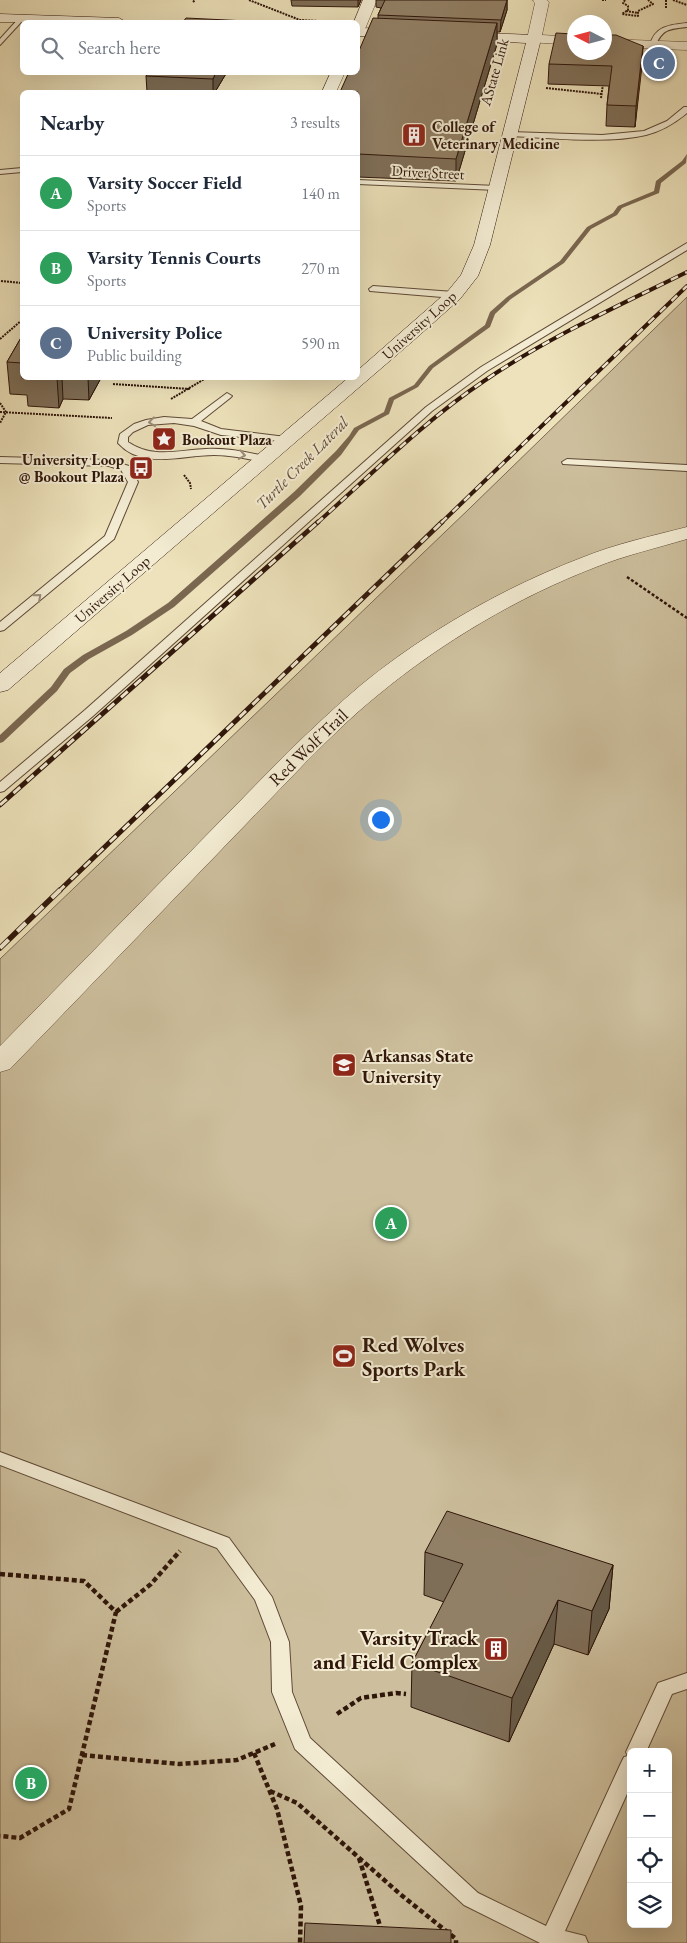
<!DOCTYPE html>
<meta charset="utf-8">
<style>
body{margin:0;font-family:"EB Garamond",serif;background:#f2f2f3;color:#1f2937}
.controls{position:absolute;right:15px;bottom:15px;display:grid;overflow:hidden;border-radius:8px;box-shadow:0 5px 20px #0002}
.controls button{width:45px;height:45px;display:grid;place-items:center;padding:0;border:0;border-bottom:1px solid #e0e1e3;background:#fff;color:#1f2937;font:25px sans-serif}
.compass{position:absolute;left:567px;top:15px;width:45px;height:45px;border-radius:50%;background:#fff;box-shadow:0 5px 20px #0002;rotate:276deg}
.you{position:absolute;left:380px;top:819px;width:18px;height:18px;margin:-12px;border:4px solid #fff;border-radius:50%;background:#1a73e8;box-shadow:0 0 0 8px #1a73e833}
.badge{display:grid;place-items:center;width:32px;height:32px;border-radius:50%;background:#ea580c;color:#fff;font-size:16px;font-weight:700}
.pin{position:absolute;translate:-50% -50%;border:2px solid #fff;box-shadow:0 1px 5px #0006}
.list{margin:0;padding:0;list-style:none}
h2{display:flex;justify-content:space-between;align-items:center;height:65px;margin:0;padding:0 20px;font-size:21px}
h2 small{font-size:16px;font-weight:400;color:#747a83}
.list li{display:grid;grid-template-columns:32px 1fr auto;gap:15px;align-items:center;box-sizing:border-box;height:75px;padding:0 20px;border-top:1px solid #e0e1e3}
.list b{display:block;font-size:19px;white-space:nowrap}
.list p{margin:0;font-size:16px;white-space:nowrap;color:#747a83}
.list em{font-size:16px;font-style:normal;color:#747a83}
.icon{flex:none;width:28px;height:28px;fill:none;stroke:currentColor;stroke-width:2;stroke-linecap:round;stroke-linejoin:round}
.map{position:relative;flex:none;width:687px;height:1943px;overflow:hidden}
.search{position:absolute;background:#fff;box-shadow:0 5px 20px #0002;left:20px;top:20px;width:340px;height:55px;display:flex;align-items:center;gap:12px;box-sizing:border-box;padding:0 18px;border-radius:8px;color:#747a83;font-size:19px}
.panel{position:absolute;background:#fff;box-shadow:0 5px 20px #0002;left:20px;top:90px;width:340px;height:290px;border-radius:8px}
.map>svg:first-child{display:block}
.green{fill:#cdbf9d;stroke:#7e6a54;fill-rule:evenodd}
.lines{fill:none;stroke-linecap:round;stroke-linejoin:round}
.stream{fill:#7a6750;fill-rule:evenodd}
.lane-casing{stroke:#5e4936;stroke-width:2}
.street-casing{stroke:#5e4936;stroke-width:1}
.secondary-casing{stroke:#2f160a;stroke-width:1}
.path-far2{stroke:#2f160a;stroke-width:2;stroke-dasharray:2 1;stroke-linecap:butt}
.path-far1{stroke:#2f160a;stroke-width:2.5;stroke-dasharray:3 2;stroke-linecap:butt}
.path{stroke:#2f160a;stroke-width:4.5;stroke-dasharray:5 3;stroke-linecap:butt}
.lane{fill:#f3ecd3;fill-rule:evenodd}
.street{fill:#f3ecd3;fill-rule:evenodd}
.secondary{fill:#f3ecd3;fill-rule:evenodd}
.rail-far2-casing{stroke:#2f160a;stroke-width:4}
.rail-far1-casing{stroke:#2f160a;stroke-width:5}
.rail-casing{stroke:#2f160a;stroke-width:5.5}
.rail-far2{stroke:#f3ecd3;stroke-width:2.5;stroke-dasharray:8;stroke-linecap:butt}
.rail-far1{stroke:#f3ecd3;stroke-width:3;stroke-dasharray:9;stroke-linecap:butt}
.rail{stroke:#f3ecd3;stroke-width:4;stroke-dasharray:12;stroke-linecap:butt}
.wall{fill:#7e6e58;stroke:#2f160a}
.shaded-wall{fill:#665a47;stroke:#2f160a}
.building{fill:#928066;stroke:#2f160a}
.oneway{stroke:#9b8c79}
.labels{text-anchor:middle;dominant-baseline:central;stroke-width:4;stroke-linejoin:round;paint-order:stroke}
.far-street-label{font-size:15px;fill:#2f160a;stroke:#f3ecd3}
.far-poi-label{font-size:15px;font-weight:bold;fill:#2f160a;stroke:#f3ecd3;text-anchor:start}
.far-water-label{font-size:16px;font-style:italic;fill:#614c39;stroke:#f3ecd3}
.street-label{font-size:18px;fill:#2f160a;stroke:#f3ecd3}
.poi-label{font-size:18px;font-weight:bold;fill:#2f160a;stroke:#f3ecd3;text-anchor:start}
.near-poi-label{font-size:21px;font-weight:bold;fill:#2f160a;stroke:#f3ecd3;text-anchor:start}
</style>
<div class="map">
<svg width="687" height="1943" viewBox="0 0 687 1943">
<rect width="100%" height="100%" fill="#ede2bb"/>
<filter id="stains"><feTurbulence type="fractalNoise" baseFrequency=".004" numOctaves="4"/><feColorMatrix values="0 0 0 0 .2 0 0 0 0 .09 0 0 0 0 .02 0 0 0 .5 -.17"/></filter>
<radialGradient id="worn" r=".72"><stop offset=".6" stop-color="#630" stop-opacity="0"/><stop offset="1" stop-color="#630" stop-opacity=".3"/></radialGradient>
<!-- green -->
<path class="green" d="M687,297v1646h-687v-984l470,-451zM631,1752h37v172h-37z"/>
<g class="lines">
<!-- stream -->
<path class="stream" d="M687,154l-1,9 -25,20 -2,10 -37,15 -5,7 -26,14 -27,34 -53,36 -16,15 -5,13 -57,41 -15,19 -24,13 -5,14 -30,16 -18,25 -41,41 -126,111 -42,28 -43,24 -19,14 -13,18 -54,51 -3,1v-8l51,-48 13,-18 19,-14 43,-24 42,-28 126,-111 42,-41 13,-15 5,-8 30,-16 5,-14 25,-13 15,-19 56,-41 5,-13 17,-15 53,-36 27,-34 26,-14 5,-7 36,-15 2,-10 26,-20z"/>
<defs>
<g id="lane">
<path d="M19,18l5,1 -24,26v-6z"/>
<path d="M687,23v4c-19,2 -24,2 -32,19l-5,-1c5,-19 19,-20 37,-22z"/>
<path d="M684,107h3v6c-12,10 -25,18 -41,22 -38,9 -96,3 -136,1l-4,-2 4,-2 92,3 42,-4 23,-10z"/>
<path d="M22,168v4l-22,2v-4z"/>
<path d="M358,180l139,6 4,2 -4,2 -139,-6z"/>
<path d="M687,243v7l-200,121 -55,40 -339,305 -89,75 -4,1v-10l85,-72 341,-303 55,-40z"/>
<path d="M373,286l81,6 4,3 -4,3 -84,-7 -1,-2z"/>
<path d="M227,393l5,3 -2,2 -29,23 20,8 65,8 5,3 -2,2 -68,-7 -27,-9 -20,-3 -26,2 -15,7 -5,5v5c25,17 50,8 78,7 21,-1 42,3 62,8v4l-4,1c-16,-3 -33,-7 -50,-7 -31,0 -72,15 -96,-12l2,-9 14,-10 12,-4 18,-3 28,2z"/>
<path d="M0,457l110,3 19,6 9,16 -24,57 -110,91 -4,1v-9l105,-86 23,-54 -7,-12 -12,-4 -109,-3z"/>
<path d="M567,459l120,6v6l-124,-7 -1,-2z"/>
<path d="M0,1452l229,86 43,59 17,45 3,50 18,46 168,155 68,33 75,-163 3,-6 4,-1 -2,-4 32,-69 29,-10v16l-15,5 -26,58h-15v33l-66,146 20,5 3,7h-48l-76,-38 -169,-156 -23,-57 -1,-50 -16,-42 -38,-52 -217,-83z"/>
</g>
<g id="street">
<path d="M363,0h14l-12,29 -7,4v-11h-4z"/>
<path d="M533,0h14l2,2 -7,33 32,2v8l-45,-3 -2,-3 8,-36z"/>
<path d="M604,39l83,3v8l-83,-3z"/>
<path d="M331,72h14l-9,20h-14z"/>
<path d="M687,527v12c-30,9 -61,16 -91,28 -78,30 -154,75 -218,128 -26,21 -49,44 -72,67l-296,307 -10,3v-26l288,-294c24,-23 48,-46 73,-67 65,-53 142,-97 220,-127 34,-14 71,-22 106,-31z"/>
</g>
<g id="secondary">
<path d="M0,14l119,4 7,4h-126z"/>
<path d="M358,28l45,1 7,4 -7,4 -45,-1z"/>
<path d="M459,32l75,3 7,4 -51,206 -12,31 -18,23 -46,41 -406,350 -8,2v-19l348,-295h10v-8l90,-79 13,-16 13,-30 52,-202 -72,-4 -2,-3z"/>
</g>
</defs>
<!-- lane casing -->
<use href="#lane" class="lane-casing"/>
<!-- street casing -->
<use href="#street" class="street-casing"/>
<!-- secondary casing -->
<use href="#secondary" class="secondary-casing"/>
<!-- path-far2 -->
<g class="path-far2">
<path d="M249,0l51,20 38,2"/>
<path d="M602,0h4"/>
<path d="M625,0l-2,3 5,3v4l-6,4 16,2v-5l15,-7 -5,-4"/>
<path d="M666,0v9"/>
<path d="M673,0l14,5"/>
<path d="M193,2l2,-2"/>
<path d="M626,11l12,2"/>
<path d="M546,88l56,6"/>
<path d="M601,98l2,-14"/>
<path d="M1,281l21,2"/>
<path d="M0,339l22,-19"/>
<path d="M113,384l77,5"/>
<path d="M171,399l35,-21"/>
<path d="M0,403l6,9 -6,11"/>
<path d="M0,412l112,6"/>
<path d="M184,475l6,8 1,6"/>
</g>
<!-- path-far1 -->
<path class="path-far1" d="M627,577l60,41"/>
<!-- path -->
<g class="path">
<path d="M0,1574l84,7 32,31 -47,197 -49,29 -20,-2"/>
<path d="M116,1612l35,-28 29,-33"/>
<path d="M337,1714l24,-16 35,-5 10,1"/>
<path d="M254,1753l23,56 24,97 -1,37"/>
<path d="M82,1755l97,9 58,-4 38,-16"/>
<path d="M270,1791l27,12 103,91 56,45v4"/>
<path d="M359,1858l22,71"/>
</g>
<!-- lane -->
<use href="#lane" class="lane"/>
<!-- street -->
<use href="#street" class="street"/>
<!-- secondary -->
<use href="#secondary" class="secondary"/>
<defs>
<g id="rail-far2">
<path d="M317,523c54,-48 107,-102 167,-142 63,-43 134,-75 203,-109"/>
<path d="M441,523l246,-237"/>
</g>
<g id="rail-far1">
<path d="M0,805l318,-283"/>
<path d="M58,892l384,-370"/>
</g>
<path id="rail" d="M0,948l60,-58"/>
</defs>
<!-- rail-far2 casing -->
<use href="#rail-far2" class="rail-far2-casing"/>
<!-- rail-far1 casing -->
<use href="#rail-far1" class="rail-far1-casing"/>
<!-- rail casing -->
<use href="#rail" class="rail-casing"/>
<!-- rail-far2 -->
<use href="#rail-far2" class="rail-far2"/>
<!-- rail-far1 -->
<use href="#rail-far1" class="rail-far1"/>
<!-- rail -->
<use href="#rail" class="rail"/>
</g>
<!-- wall -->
<g class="wall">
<path d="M291,0h70l-3,7 -66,-1z"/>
<path d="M376,0h131v10l-7,22h-3v12l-41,137 -98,-4v-85l20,-74v-3l3,-7 -5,-1z"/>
<path d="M643,46l-8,81 -29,-1 1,-21 2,-19 -61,-2 1,-20z"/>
<path d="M149,72h78l-12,20h-68l-1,-16z"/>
<path d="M22,336v42h79l-12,22 -26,-1 -4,9 -31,-2 -1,-11 -17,-1 -3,-32z"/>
<path d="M425,1552l188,13 -4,44 -21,46 -34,-11 -45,98 -98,-35 1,-44 32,-61 -20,-7z"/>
</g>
<!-- shaded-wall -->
<g class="shaded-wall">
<path d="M358,0h3l-3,7z"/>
<path d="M507,0v10l-7,22 1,-12z"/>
<path d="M497,23v21l-41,137v-22z"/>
<path d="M643,46l-1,20 -7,61 1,-21z"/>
<path d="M216,72h11l-12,20h-2v-13z"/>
<path d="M57,378h5l1,21 -4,9z"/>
<path d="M88,378h13l-12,22z"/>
<path d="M613,1565l-4,44 -21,46 4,-44z"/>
<path d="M558,1600l-4,44 -45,98 3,-44z"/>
</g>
<!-- building -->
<g class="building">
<path d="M385,0h122l-6,20 -123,-5z"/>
<path d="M186,18l61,3 -1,1h-63z"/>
<path d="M373,18l124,5 -41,136 -98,-5v-62h-18l9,-20h9v-19z"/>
<path d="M556,33l18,1v18h30v-17h12l27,11 -7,60 -29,-1 5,-39 -63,-2z"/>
<path d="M149,72h67l-3,7 -67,-3z"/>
<path d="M22,336v27l-15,-1z"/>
<path d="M447,1511l166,54 -21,46 -34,-11 -46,98 -100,-35 51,-99 -38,-12z"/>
<path d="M305,1923l146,7v13h-147z"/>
</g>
<!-- one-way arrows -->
<defs><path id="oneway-chevron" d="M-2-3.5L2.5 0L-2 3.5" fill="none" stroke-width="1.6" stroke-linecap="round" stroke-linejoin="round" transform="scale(1.25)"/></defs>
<g class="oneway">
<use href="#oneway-chevron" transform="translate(152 422) rotate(173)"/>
<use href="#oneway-chevron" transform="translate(242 455) rotate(9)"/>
<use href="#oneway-chevron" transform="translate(38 597) rotate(-40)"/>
</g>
<!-- icons -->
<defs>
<symbol id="building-square" viewBox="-11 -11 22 22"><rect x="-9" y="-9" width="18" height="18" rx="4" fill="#8f2418" stroke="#f3ecd3"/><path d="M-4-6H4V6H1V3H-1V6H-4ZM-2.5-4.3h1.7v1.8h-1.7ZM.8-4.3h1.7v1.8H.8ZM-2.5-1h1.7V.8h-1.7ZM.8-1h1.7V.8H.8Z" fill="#fff"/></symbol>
<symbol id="sight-square" viewBox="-11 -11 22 22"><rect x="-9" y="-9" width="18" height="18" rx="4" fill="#8f2418" stroke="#f3ecd3"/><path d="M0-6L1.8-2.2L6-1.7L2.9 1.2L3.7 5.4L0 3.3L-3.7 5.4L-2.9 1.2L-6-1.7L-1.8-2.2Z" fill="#fff"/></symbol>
<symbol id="bus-square" viewBox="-11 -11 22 22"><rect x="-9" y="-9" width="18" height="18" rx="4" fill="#8f2418" stroke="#f3ecd3"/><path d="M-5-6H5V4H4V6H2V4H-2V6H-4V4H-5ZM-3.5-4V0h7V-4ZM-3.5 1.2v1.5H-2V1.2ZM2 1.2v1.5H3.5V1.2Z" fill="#fff"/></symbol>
<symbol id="university-square" viewBox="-11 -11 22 22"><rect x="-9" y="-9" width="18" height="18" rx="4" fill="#8f2418" stroke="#f3ecd3"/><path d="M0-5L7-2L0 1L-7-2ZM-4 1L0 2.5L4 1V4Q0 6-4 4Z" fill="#fff"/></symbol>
<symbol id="stadium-square" viewBox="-11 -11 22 22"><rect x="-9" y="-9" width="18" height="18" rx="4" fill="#8f2418" stroke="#f3ecd3"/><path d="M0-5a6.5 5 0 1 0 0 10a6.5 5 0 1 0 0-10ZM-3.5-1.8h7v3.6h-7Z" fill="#fff"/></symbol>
</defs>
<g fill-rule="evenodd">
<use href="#building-square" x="400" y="121" width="28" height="28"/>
<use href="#sight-square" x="150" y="425" width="28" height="28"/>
<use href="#bus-square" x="127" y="454" width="28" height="28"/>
<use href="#university-square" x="330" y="1051" width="28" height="28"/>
<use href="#stadium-square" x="330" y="1342" width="28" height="28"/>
<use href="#building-square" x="482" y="1635" width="28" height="28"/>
</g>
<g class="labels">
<!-- far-street labels -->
<g class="far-street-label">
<text transform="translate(494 72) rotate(-74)">AState Link</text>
<text transform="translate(428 172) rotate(3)">Driver Street</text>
<text transform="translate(419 325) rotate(-42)">University Loop</text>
<text transform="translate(112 589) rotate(-41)">University Loop</text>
</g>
<!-- far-poi labels -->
<g class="far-poi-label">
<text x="432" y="126">College of<tspan x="432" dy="17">Veterinary Medicine</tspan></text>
<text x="182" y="439">Bookout Plaza</text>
<text x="124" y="459" text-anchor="end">University Loop<tspan x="124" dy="17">@ Bookout Plaza</tspan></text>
</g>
<!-- far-water labels -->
<g class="far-water-label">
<text transform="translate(302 463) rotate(-45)">Turtle Creek Lateral</text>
</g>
<!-- street labels -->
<g class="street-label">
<text transform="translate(308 747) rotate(-44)">Red Wolf Trail</text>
</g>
<!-- poi labels -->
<g class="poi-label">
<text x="362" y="1055">Arkansas State<tspan x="362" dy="21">University</tspan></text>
</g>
<!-- near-poi labels -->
<g class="near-poi-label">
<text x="362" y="1344">Red Wolves<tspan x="362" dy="24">Sports Park</tspan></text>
<text x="478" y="1637" text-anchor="end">Varsity Track<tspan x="478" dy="24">and Field Complex</tspan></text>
</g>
</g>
<rect width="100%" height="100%" filter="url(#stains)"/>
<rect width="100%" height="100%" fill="url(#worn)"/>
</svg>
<div class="controls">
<button>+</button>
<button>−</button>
<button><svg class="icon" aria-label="locate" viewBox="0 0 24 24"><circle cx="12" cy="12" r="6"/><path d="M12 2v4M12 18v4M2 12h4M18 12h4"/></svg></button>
<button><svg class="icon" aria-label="layers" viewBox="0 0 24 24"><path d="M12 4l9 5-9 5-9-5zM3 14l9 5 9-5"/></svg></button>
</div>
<svg class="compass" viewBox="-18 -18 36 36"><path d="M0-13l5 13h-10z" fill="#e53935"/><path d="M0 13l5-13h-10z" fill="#747a83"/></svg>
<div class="you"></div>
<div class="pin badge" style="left:391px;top:1223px;background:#2e9e5b">A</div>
<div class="pin badge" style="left:31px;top:1783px;background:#2e9e5b">B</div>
<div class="pin badge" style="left:659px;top:63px;background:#5c6f8a">C</div>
<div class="search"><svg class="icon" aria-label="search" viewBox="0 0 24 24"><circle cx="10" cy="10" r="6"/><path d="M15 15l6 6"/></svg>Search here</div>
<section class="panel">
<h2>Nearby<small>3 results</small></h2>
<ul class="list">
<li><span class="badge" style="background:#2e9e5b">A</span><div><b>Varsity Soccer Field</b><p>Sports</p></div><em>140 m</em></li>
<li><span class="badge" style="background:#2e9e5b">B</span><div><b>Varsity Tennis Courts</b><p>Sports</p></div><em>270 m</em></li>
<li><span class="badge" style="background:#5c6f8a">C</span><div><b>University Police</b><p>Public building</p></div><em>590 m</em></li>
</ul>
</section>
</div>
